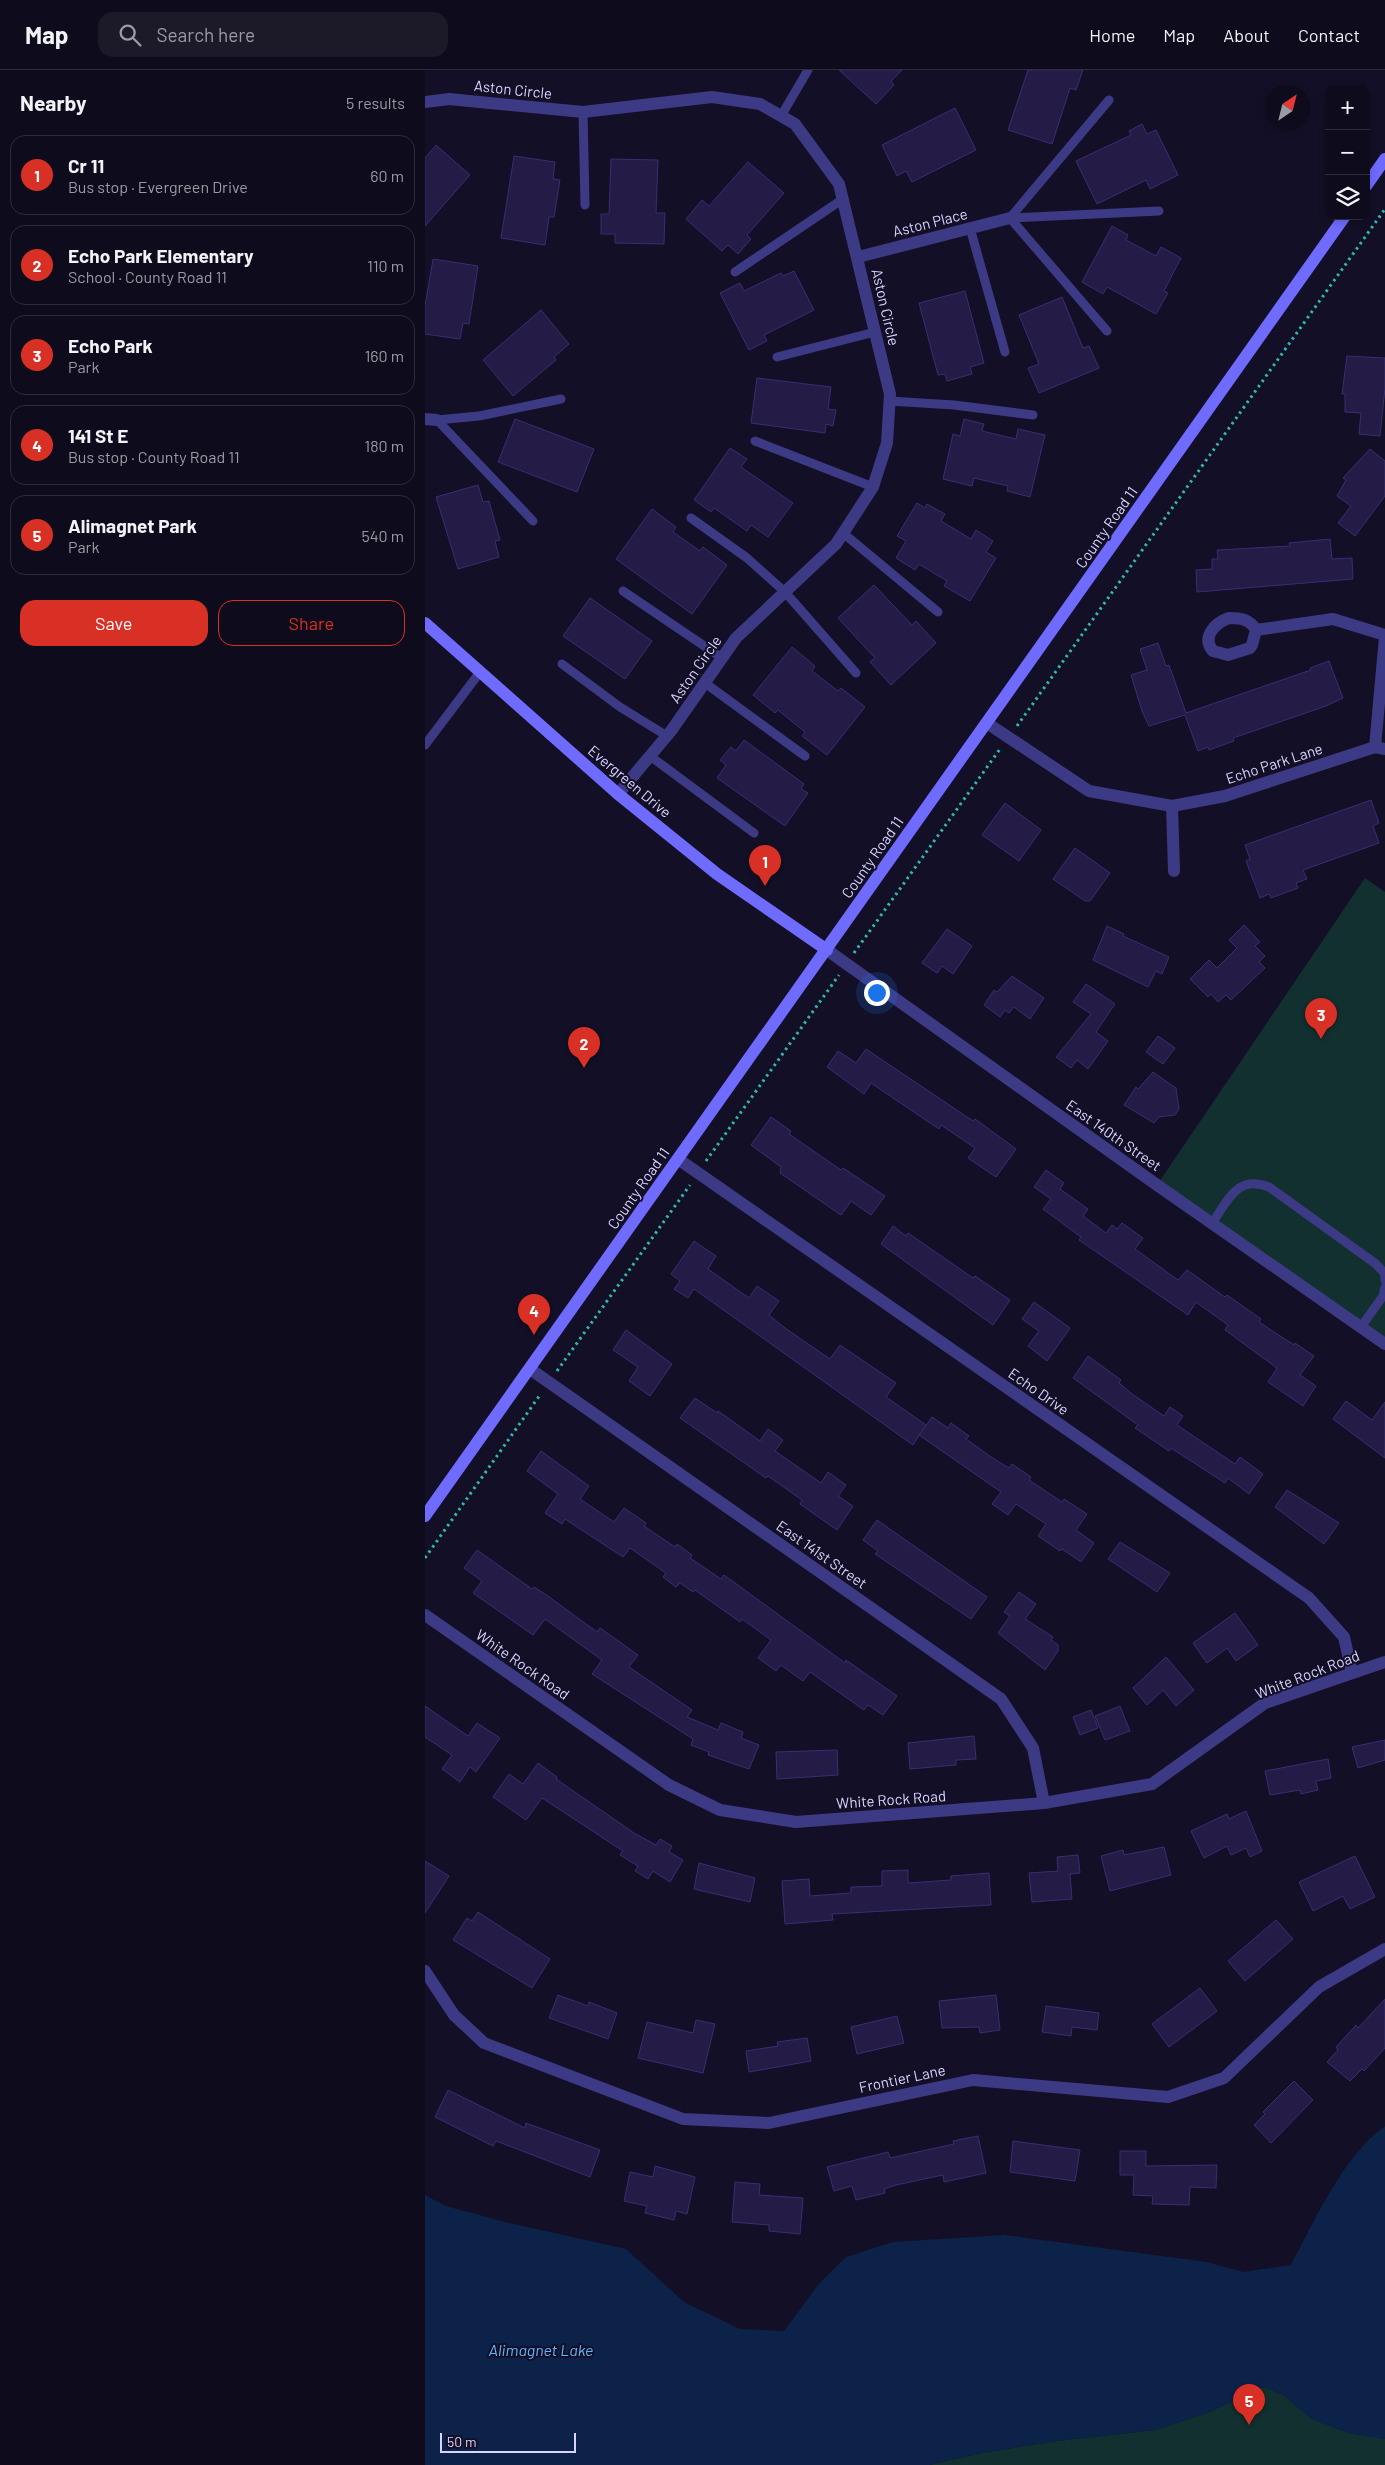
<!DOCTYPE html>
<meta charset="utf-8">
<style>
body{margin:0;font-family:Barlow,sans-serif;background:#1c1929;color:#f1f3f6}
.controls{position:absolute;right:15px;top:15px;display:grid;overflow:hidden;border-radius:10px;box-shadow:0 2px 8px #0003}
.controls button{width:45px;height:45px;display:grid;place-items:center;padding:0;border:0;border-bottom:1px solid #2e2b3b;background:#0e0b1c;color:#f1f3f6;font:25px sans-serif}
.compass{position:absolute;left:840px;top:15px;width:45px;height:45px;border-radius:50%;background:#0e0b1c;box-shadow:0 2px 8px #0003;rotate:35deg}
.scale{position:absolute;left:15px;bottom:12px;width:136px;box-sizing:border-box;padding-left:5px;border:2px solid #d9d4ff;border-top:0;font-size:14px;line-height:18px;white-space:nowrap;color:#d9d4ff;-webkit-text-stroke:4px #130f26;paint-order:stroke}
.you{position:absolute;left:451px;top:922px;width:18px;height:18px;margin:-12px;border:4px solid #fff;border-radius:50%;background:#1a73e8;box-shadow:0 0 0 8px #1a73e833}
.badge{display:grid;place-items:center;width:32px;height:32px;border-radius:50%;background:#d93025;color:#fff;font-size:16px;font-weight:700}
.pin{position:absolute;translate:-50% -41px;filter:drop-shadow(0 1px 2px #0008)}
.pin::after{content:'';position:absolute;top:26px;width:18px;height:15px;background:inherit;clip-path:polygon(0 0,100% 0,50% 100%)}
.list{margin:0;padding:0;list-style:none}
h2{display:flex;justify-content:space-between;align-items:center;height:65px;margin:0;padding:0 20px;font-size:21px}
h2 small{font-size:16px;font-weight:400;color:#9b9ba3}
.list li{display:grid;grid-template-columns:32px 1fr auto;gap:15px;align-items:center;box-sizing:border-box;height:80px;margin:0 10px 10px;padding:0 10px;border:1px solid #2e2b3b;border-radius:15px}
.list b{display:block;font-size:19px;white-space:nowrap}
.list p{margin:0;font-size:16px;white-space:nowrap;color:#9b9ba3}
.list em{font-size:16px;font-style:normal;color:#9b9ba3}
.actions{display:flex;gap:10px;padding:15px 20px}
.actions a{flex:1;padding:11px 0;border:1px solid #d93025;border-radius:15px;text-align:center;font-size:18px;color:#d93025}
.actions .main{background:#d93025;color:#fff}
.icon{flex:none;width:28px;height:28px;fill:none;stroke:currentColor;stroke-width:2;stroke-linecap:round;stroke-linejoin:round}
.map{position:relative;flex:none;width:960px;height:2395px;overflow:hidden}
header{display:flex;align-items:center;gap:30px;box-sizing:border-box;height:70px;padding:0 25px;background:#0e0b1c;border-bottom:1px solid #2e2b3b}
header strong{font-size:24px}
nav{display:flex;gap:28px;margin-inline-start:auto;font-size:18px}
.search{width:350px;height:45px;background:#1c1929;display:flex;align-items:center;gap:12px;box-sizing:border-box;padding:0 18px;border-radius:15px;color:#9b9ba3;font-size:19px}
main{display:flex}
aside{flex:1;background:#0e0b1c}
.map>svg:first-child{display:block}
.green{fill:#12302f}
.water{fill:#0c2248}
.building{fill:#241b47;stroke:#3b2d73}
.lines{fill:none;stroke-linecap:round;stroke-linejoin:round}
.path{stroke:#2fb8b0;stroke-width:3;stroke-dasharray:2.5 4;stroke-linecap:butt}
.lane{stroke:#3d3a85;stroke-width:9}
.street{stroke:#3d3a85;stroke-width:12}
.secondary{stroke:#6f6bff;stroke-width:12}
.labels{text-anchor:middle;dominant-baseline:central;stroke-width:4;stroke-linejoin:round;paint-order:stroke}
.street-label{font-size:15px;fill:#d9d4ff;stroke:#130f26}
.water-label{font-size:16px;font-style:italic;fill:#62b6ff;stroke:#130f26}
</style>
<header>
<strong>Map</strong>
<div class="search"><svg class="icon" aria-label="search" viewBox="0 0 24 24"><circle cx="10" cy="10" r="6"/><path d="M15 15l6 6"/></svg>Search here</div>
<nav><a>Home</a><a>Map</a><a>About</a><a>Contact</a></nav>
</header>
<main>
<aside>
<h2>Nearby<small>5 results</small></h2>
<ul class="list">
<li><span class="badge">1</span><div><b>Cr 11</b><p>Bus stop · Evergreen Drive</p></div><em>60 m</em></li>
<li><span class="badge">2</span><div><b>Echo Park Elementary</b><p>School · County Road 11</p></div><em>110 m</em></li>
<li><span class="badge">3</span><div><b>Echo Park</b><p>Park</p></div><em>160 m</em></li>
<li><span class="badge">4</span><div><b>141 St E</b><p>Bus stop · County Road 11</p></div><em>180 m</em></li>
<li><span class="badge">5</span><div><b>Alimagnet Park</b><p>Park</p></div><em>540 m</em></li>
</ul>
<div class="actions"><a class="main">Save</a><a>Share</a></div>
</aside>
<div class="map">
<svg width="960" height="2395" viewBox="0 0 960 2395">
<rect width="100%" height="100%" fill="#130f26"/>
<!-- green -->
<g class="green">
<path d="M940,808l20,14v452l-228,-159z"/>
<path d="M839,2317l18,7 30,25 37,14 36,6v26h-456l52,-12 76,-12 98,-11 52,-17z"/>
</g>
<!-- water -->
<path class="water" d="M960,2056v313l-36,-6 -37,-14 -30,-25 -18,-7 -57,26 -52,17 -98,11 -76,12 -52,12h-504v-270l21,11 63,17 117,26 58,53 56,27 44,2 34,-46 28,-28 47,-15 111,-7 203,27 36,10 48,-7c24,-45 52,-109 94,-139z"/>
<!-- building -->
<g class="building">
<path d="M414,0h63l-11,11 3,4 -18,19z"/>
<path d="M603,0h55l-7,20 -6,-2 -18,56 -44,-14z"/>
<path d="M530,38l21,42 -64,32 -6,-11 -9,5 -15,-31z"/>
<path d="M717,54l5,10 9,-4 22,45 -28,14 -4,-9 -49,24 -21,-43 55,-26 -2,-4z"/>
<path d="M11,75l34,30 -45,51v-68z"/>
<path d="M89,86l41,6 -2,17 7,1 -6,37h-5l-4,28 -44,-7z"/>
<path d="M186,89l47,1 -2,53h9l-1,31 -49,-1v-9h-14v-20h8z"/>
<path d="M323,92l36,31 -37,42 4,4 -13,15 -10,-9 -6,6 -36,-32 16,-19 7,6z"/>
<path d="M687,156l16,9 -2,5 30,16 5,-9 20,11 -17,33 4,2 -12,21 -49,-27 -4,7 -21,-12z"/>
<path d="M8,189l45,7 -9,58 -6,-1 -3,16 -35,-5v-28z"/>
<path d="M369,201l20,39 -50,25 3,6 -18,9 -29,-57 20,-10 4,8 37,-18 2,3z"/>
<path d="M540,221l19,72 -14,4 2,7 -25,7 -2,-7 -7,1 -19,-72z"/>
<path d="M637,227l21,51 6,-2 10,22 -60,25 -11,-25 11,-4 -20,-49z"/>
<path d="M116,240l28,34 -15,13 2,3 -43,36 -30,-36z"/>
<path d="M922,286l38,2v30l-5,48 -21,-2 2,-21 -16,-1v-18h-3z"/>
<path d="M332,308l74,9 -3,22 8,1 -3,16 -7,-2 -1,9 -74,-10z"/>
<path d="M90,349l79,30 -17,43 -79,-30z"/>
<path d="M539,349l20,5 -2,7 34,8 2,-10 27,6 -15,62 -23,-6 1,-5 -34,-8 -2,8 -29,-7 10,-45 7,2z"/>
<path d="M305,378l17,11 -6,8 52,36 -25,34 -17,-12 -4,6 -33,-23 -3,4 -17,-12z"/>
<path d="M945,379l15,12v35l-30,40 -17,-13 13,-17 -14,-10 9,-16 -3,-2z"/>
<path d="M53,415l5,17 6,-1 11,39 -5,1 4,16 -41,12 -22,-72z"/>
<path d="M492,433l8,5 2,-4 18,10 -4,7 30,18 5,-9 17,11 -7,11 10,6 -26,43 -26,-15 3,-5 -28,-17 -4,6 -19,-12 10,-17 -9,-5z"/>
<path d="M227,439l24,18 -3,5 27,19 3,-4 24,18 -35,49 -76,-55z"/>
<path d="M905,469l2,20 20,-1 1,21 -156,13 -1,-22 16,-1v-10h6l-1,-9 73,-4 -1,-3z"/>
<path d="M449,515l38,40 4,-4 20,22 -45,42 -21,-23 5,-4 -37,-40z"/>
<path d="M165,528l62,43 -27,38 -62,-43z"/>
<path d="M733,573l8,23 3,-1 17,48 125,-43 -1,-2 19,-7 14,37 -17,8 -93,32 1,3 -25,9 -1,-3 -10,4 -13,-36 -36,11 -7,-15 -11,-36 16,-5 -7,-21z"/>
<path d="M367,577l23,19 -3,5 26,20 3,-3 24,19 -38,48 -25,-19 3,-4 -27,-22 -3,3 -22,-18z"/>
<path d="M319,670l60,44 -3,5 7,4 -23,33 -68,-48 9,-13 -6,-5 11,-13 5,4z"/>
<path d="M946,730l8,23 -6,3 6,17 -76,27 4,9 -11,4 2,5 -27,10 -2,-4 -9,4 -14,-37 4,-2 -5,-14z"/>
<path d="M580,733l36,27 -22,31 -37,-26z"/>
<path d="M650,778l35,25 -20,28h-5l-32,-22z"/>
<path d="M819,855l16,17 -5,4 10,10 -6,6 6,6 -34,32 -5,-5 -8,7 -7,-8 -3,3 -18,-18 19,-19 8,8 20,-20 -8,-8z"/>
<path d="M682,856l17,8 -1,2 46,21 -7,17 -6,-3 -8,16 -55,-27z"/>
<path d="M522,859l25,17 -19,28 -11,-8 -5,7 -15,-10z"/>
<path d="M587,906l32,22 -14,21 -16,-12 -5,6 -4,-3 -5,7 -16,-12 10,-15 3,2z"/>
<path d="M661,914l29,20 -19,28 12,9 -20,28 -11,-9 -6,8 -15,-11 35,-43 -18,-12z"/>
<path d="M733,966l17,12 -12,16 -17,-12z"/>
<path d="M441,979l107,72 2,-2 41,30 -20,28 -28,-19 7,-10 -34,-23 -2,4 -68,-46 -7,11 -37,-27 11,-16 18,12z"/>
<path d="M728,1002l23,16 3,21 -4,6 -16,2 -5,6 -30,-18 12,-18 2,2z"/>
<path d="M346,1047l20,14 -2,3 52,36 2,-2 42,28 -14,19 -20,-14 -10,14 -61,-42 1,-6 -30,-22z"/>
<path d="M621,1100l18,13 -4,6 28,20 -5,7 23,17 6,-8 5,4 5,-6 21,15 -8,11 43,31 9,-10 38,27 2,-2 34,24 -2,3 35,23 1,-2 19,13 -14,19 16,11 -13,20 -35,-24 9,-14 -52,-38 3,-5 -32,-23 -8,13 -109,-75 2,-3 -38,-28 8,-10 -17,-12z"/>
<path d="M468,1156l13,10 2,-3 65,45 2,-2 35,24 -17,25 -112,-81z"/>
<path d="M269,1171l22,15 -8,13 41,29 8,-12 22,15 -10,14 16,13 45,31 10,-14 56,38 -10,14 40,28 -13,20 -219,-156 -6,9 -14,-9 6,-8 -9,-7z"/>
<path d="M609,1232l36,26 -23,33 -19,-15 11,-15 -17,-12z"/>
<path d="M201,1260l46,34 -22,32 -21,-15 9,-14 -25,-17z"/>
<path d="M663,1286l33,24 -2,3 13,11 32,22 6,-9 13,9 -6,9 58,39 5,-7 23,17 -14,20 -21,-16 -3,5 -54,-35 -2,3 -34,-23 3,-3 -65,-47z"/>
<path d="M270,1328l22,15 1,-2 42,30 8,-12 15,11 -8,11 46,32 7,-11 18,13 -8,11 15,10 -16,24 -37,-26 2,-4 -34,-24 -2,2 -86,-60z"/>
<path d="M921,1331l26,19 13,-18v56l-52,-39z"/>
<path d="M507,1347l16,11 3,-5 18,13 -3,3 28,20 15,9 3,-4 19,13 -2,3 33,22 2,-3 23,15 -11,16 18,13 -13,19 -19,-13 -2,2 -22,-15 8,-12 -30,-20 -8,11 -16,-11 9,-12 -82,-57z"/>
<path d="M116,1381l48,35 -9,13 34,23 10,-14 22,15 -2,3 31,21 2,-3 15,11 -2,3 31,21 3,-4 121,88 1,-3 51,36 -14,19 -15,-10 -4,5 -54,-38 -7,9 -22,-16 -5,6 -18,-13 13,-18 -29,-21 -2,3 -45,-32 -2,2 -13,-9 -4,4 -13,-10 3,-4 -36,-25 -7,9 -58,-38 -3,5 -17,-11 13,-19 -31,-23z"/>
<path d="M862,1420l52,33 -15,21 -49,-37z"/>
<path d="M452,1450l110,77 -16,22 -96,-65 3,-3 -15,-11z"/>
<path d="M695,1472l50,31 -13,19 -49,-33z"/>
<path d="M52,1480l55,39 2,-2 11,7 52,38 3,-4 38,27 -9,12 63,43 -5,7 31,13 3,-7 22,9 -2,6 18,7 -10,24 -41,-14 1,-3 -18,-7 2,-6 -101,-65 10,-14 -57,-41 -12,16 -60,-42 9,-12 -18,-13z"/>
<path d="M594,1522l17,12 -11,15 28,18 -2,3 7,5v6l-13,19 -47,-37 12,-17 -6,-4z"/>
<path d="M810,1543l23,32 -22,16 -9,-13 -20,15 -14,-20z"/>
<path d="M741,1587l28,33 -18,16 -13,-16 -16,15 -14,-17z"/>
<path d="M0,1636l43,30 9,-13 23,15 -24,34 -6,-5 -10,15 -18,-13 10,-14 -27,-18z"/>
<path d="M695,1636l10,25 -25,9 -10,-24z"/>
<path d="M666,1640l7,18 -18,7 -7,-18z"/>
<path d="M549,1666l2,23 -20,1v5l-46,4 -2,-26z"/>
<path d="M960,1670v20l-27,8 -6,-21z"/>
<path d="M412,1680l1,25 -61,4 -1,-27z"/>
<path d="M903,1689l3,19 -15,3 2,9 -17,4 -1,-4 -30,5 -5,-24z"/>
<path d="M113,1693l19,14 -1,2 78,54 22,12 4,-6 12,7 -3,6 14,8 -13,22 -17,-11 -5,8 -13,-8 3,-5 -18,-11 3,-4 -81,-53 -16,22 -33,-23 16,-23 14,10z"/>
<path d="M821,1741l16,40 -12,6 -4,-9 -15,7 -4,-9 -23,12 -13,-27 36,-17 2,5z"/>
<path d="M739,1777l7,28 -61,16 -9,-35 22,-6 1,5z"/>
<path d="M653,1785l2,18 -10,1 2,25 -40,3 -3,-29 29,-2 -1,-14z"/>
<path d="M930,1786l20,41 -25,12 -7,-13 -30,15 -14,-29z"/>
<path d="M0,1791l24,15 -24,37z"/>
<path d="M274,1793l56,15 -5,24 -56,-13z"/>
<path d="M483,1800v13l43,-3v-4l38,-3 2,32 -159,9 1,6 -48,4 -3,-43 27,-2 1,17 41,-3v-6l31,-1v-15z"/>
<path d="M53,1842l72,47 -18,29 -79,-48 14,-22 5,3z"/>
<path d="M851,1850l17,19 -48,42 -17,-20z"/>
<path d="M775,1918l17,23 -48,36 -17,-23z"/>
<path d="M133,1925l30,11 1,-4 28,11 -9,26 -59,-21z"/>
<path d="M571,1925l4,35 -20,3 -1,-6 -37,1 -3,-27z"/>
<path d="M960,1929v49l-21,23 -2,-2 -12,12 -23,-19 11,-12 -2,-3 20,-22 2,3z"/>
<path d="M621,1936l53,7 -2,17 -25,-3 -1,9 -29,-4z"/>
<path d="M472,1946l7,27 -47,11 -6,-27z"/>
<path d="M271,1950l19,4 -12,49 -65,-15 9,-36 46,11z"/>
<path d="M382,1968l4,23 -62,11 -3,-21 32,-5 -1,-4z"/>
<path d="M869,2011l19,19 -42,43 -17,-18 11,-11 -2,-2z"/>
<path d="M23,2020l77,38 1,-5 74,27 -10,27 -94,-36 -3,5 -58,-29z"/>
<path d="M553,2066l8,37 -42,9 -1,-7 -47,10 -12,4 1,4 -29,7 -4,-14 -18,5 -7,-24 61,-15 2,6 64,-14 -1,-3z"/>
<path d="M588,2071l67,9 -5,31 -65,-9z"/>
<path d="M695,2081h26v15l71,-1 -1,23 -26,-1 -1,18 -37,-1 1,-8 -20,-1 1,-20h-14z"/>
<path d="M230,2096l40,11 -8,37 -11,-3 -2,9 -29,-7 2,-7 -23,-5 6,-29 23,5z"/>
<path d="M310,2112l25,2 -1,11 44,3 -3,36 -31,-3v-6l-37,-3z"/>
</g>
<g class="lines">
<!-- path -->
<g class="path">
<path d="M592,656l368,-517"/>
<path d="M429,883l146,-204"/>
<path d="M281,1091l133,-186"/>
<path d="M132,1301l133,-186"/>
<path d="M0,1488l115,-163"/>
</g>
<!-- lane -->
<g class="lane">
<path d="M158,42l2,93"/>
<path d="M356,46l27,-46"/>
<path d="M585,148l99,-118"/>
<path d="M585,148l149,-7"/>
<path d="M585,148l97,113"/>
<path d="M545,158l35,124"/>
<path d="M310,202l108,-73"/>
<path d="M352,287l98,-25"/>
<path d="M464,331l65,4 79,10"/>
<path d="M12,350l96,101"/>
<path d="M12,350l42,-4 82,-17"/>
<path d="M330,371l118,46"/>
<path d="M266,448l56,40 38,34 71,81"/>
<path d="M418,463l95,79"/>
<path d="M198,521l99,67"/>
<path d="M137,594l58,43 47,29"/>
<path d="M280,613l100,73"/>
<path d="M0,675l55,-73"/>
<path d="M225,686l104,77"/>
<path d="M787,1153c16,-22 25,-49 57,-36l107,77 9,10v6"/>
<path d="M936,1257l22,-31 2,-9"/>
</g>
<!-- street -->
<g class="street">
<path d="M0,32l24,-3 134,13 129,-15 48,7 35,20 44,60 51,210 -3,49 -14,44 -37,57 -100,94 -65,93 -53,63"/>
<path d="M433,187l152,-39"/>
<path d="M0,349l12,1"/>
<path d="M804,548c11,0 21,1 27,12l-4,15 -2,3 -22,7 -15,-4c-12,-14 2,-28 16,-33z"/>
<path d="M831,560l77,-11 52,16"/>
<path d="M562,653l102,68 83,15 53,-10 150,-49 10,2"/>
<path d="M950,677l10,-110"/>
<path d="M747,736l2,65"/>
<path d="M402,880l330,235 228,159"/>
<path d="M253,1089l631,439 35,39 8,36"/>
<path d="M105,1299l471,330 32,49 11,55"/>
<path d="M0,1545l244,170 51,25 76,12 248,-19 108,-19 113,-81 120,-41"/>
<path d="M0,1901l29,44 30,28 199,76 86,4 204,-43 195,17 56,-19 95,-91 66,-38"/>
</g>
<!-- secondary -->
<g class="secondary">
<path d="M941,116l19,-27"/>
<path d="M0,553l193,171 99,80 110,76"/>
<path d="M0,1446l920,-1300"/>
</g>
</g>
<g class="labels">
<!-- street labels -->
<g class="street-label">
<text transform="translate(88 19) rotate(6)">Aston Circle</text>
<text transform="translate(505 152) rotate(-14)">Aston Place</text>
<text transform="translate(461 237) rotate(77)">Aston Circle</text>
<text transform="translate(681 457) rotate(-55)">County Road 11</text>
<text transform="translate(270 599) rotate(-55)">Aston Circle</text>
<text transform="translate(849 693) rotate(-18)">Echo Park Lane</text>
<text transform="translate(205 711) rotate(40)">Evergreen Drive</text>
<text transform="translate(447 787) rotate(-55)">County Road 11</text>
<text transform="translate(689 1065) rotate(35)">East 140th Street</text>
<text transform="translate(213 1118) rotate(-55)">County Road 11</text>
<text transform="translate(614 1321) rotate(35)">Echo Drive</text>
<text transform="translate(397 1484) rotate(35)">East 141st Street</text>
<text transform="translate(98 1594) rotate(35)">White Rock Road</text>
<text transform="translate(882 1604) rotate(-21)">White Rock Road</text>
<text transform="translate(466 1729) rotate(-4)">White Rock Road</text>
<text transform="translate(477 2008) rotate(-12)">Frontier Lane</text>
</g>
<!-- water labels -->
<g class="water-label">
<text x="116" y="2279">Alimagnet Lake</text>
</g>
</g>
</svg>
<div class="controls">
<button>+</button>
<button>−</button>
<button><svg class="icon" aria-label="layers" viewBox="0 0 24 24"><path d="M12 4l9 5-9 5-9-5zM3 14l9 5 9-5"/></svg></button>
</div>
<svg class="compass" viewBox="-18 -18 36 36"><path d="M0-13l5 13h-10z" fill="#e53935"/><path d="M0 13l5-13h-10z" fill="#9b9ba3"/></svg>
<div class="scale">50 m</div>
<div class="you"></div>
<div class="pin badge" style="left:340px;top:816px">1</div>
<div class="pin badge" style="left:159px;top:998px">2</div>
<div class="pin badge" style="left:896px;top:969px">3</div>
<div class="pin badge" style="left:109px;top:1265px">4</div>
<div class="pin badge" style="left:824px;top:2355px">5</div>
</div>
</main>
